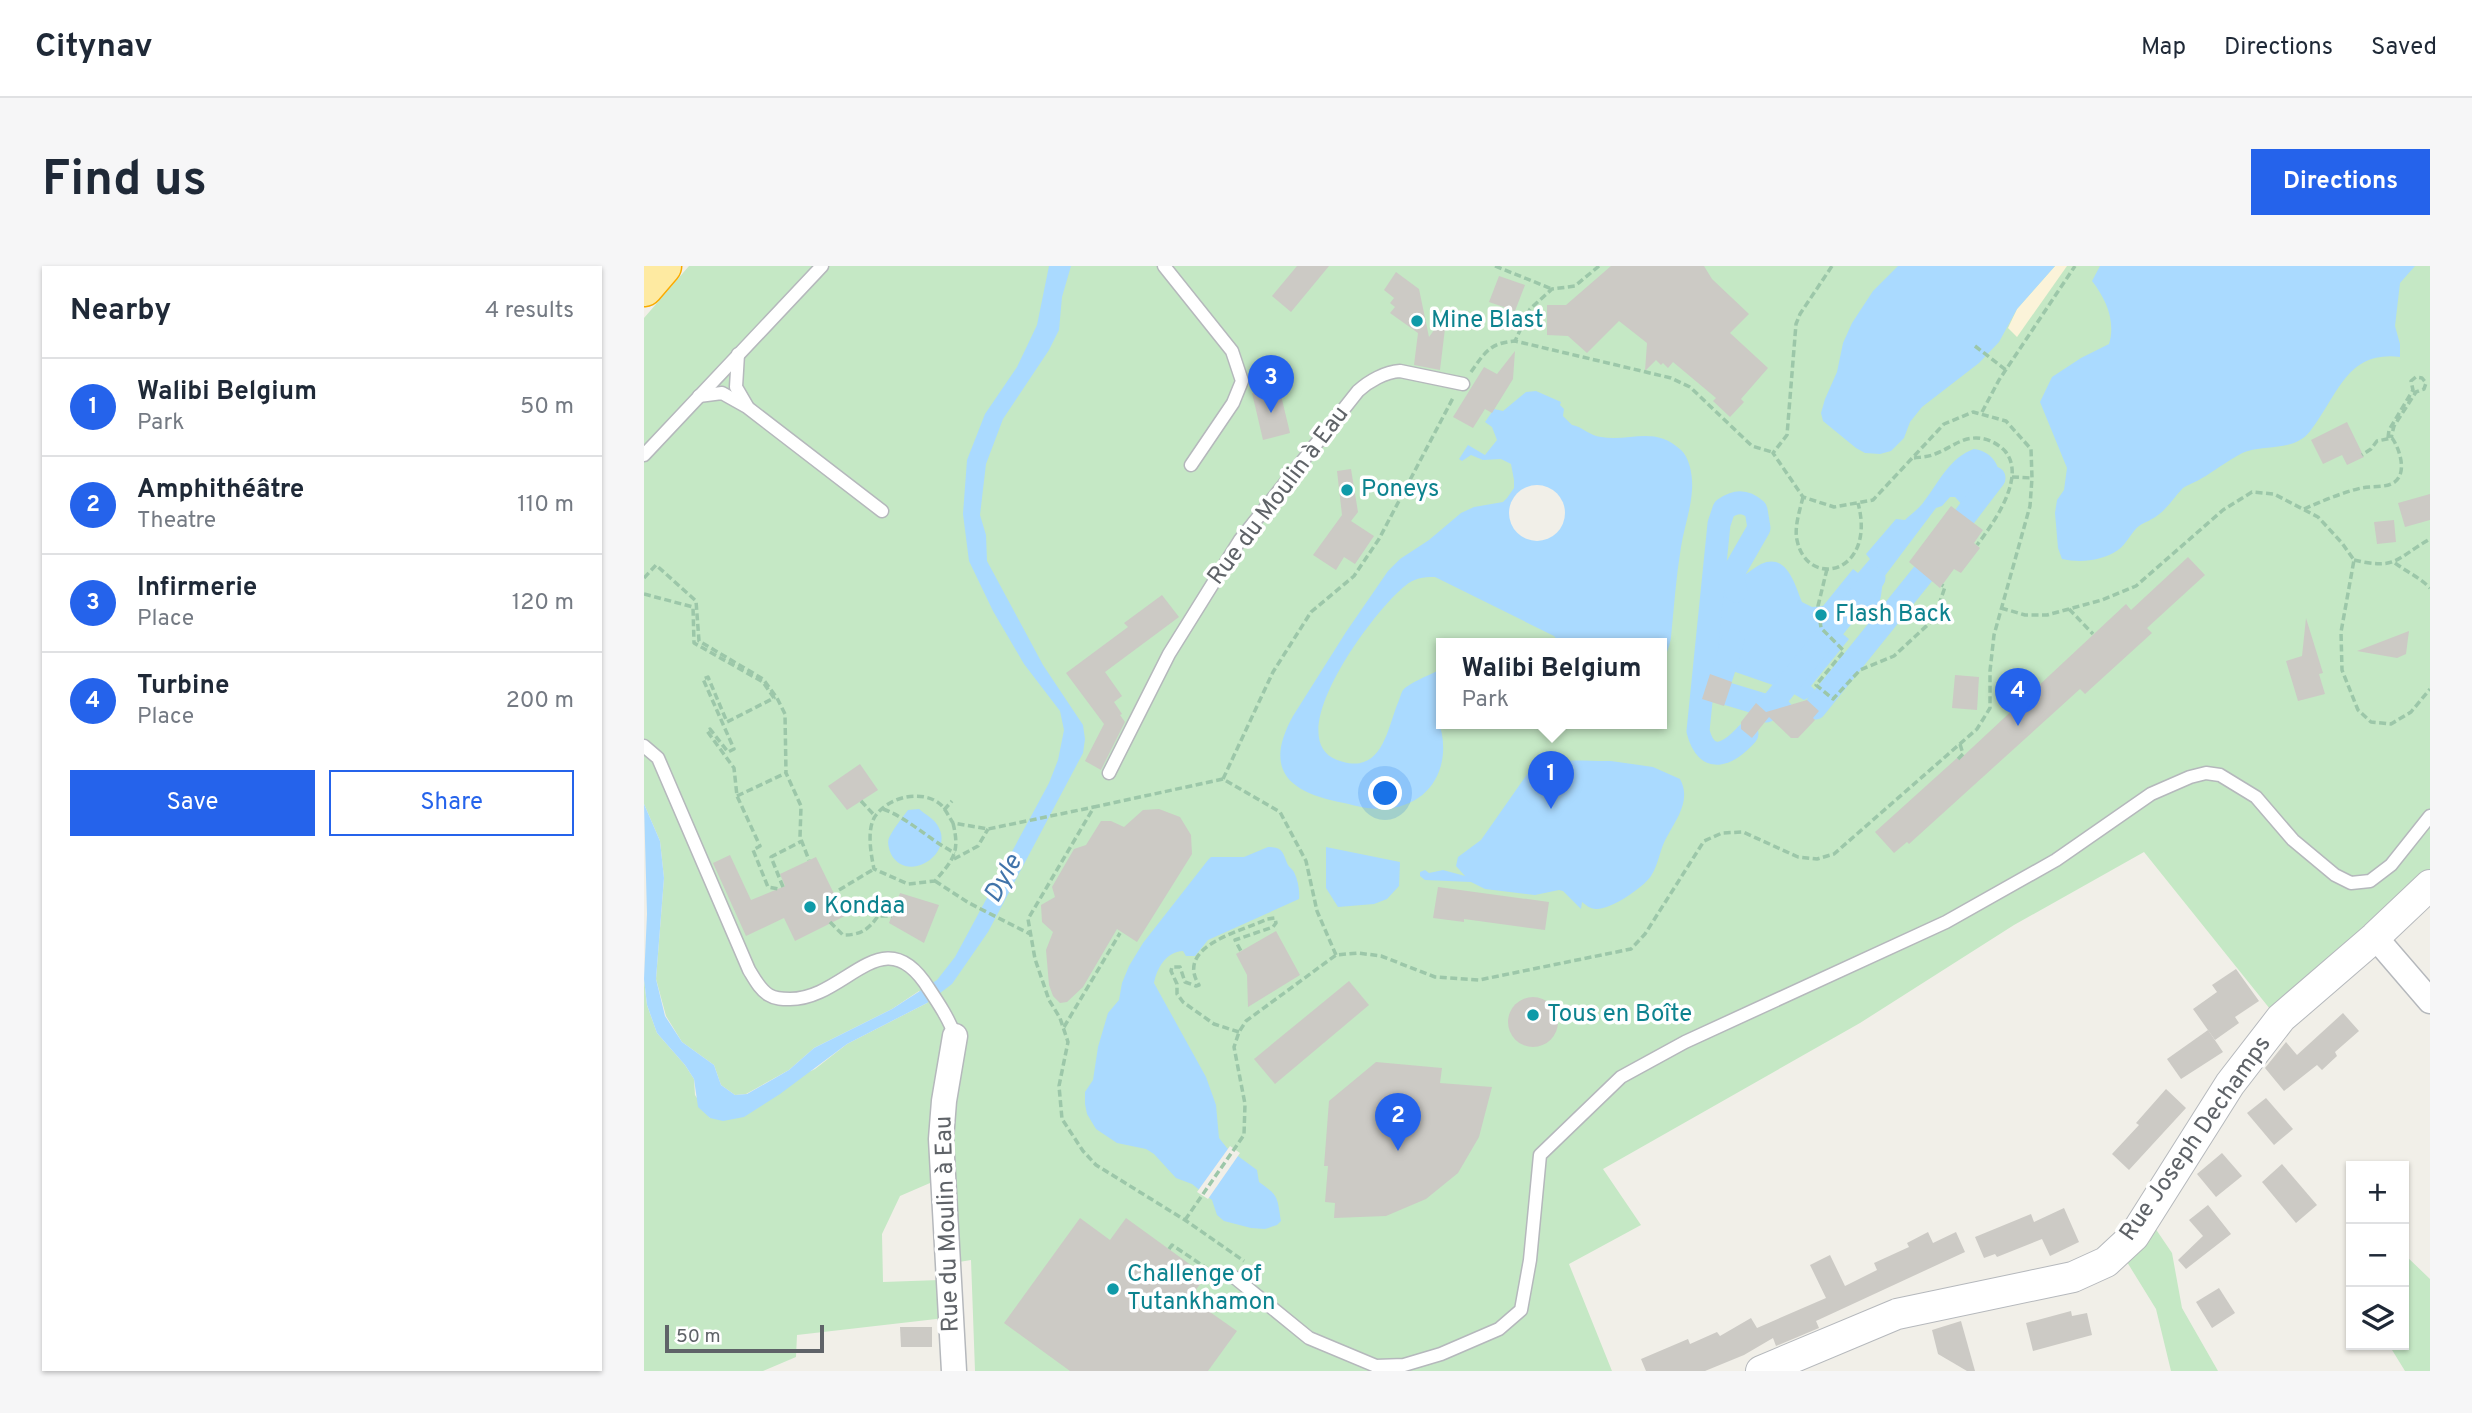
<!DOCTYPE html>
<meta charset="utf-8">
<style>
body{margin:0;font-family:Overpass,sans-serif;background:#f6f6f7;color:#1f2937}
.controls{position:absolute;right:21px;bottom:21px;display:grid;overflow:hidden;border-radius:0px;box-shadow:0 2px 5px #0004}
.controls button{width:63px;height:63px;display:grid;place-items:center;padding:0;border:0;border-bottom:2px solid #e0e1e3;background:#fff;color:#1f2937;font:35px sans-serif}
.scale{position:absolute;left:21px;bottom:18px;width:159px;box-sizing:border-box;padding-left:7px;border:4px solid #5f6368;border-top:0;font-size:19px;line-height:24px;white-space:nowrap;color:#5f6368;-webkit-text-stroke:5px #fff;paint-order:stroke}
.you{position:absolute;left:742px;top:528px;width:24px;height:24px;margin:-18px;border:5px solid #fff;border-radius:50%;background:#1a73e8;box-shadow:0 0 0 10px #1a73e833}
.badge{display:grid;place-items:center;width:46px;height:46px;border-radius:50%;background:#2563eb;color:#fff;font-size:23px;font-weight:700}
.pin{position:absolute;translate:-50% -58px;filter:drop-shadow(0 2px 4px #0008)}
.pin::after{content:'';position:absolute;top:37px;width:24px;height:21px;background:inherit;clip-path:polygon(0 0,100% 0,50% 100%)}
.popup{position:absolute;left:792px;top:372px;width:231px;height:91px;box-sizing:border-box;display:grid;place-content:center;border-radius:0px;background:#fff;filter:drop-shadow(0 2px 5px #0005);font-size:23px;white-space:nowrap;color:#747a83}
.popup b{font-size:26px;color:#1f2937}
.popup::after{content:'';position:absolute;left:50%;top:100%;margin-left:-14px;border:14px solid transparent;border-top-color:#fff}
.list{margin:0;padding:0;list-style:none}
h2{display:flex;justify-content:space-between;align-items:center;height:91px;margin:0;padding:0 28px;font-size:30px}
h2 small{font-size:23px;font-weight:400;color:#747a83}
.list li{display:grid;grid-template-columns:46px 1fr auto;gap:21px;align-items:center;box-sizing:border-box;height:98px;padding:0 28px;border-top:2px solid #e0e1e3}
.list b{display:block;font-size:26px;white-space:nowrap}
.list p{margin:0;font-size:23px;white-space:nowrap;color:#747a83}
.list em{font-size:23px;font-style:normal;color:#747a83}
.actions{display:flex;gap:14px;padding:21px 28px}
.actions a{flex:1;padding:16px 0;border:2px solid #2563eb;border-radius:0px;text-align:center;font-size:24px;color:#2563eb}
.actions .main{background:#2563eb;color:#fff}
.icon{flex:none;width:38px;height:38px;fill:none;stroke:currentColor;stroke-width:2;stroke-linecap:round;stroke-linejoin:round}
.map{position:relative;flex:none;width:1786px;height:1105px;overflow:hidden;border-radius:0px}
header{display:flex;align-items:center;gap:42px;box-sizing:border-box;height:98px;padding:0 35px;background:#fff;border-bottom:2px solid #e0e1e3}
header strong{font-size:33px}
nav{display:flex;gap:38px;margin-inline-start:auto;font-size:24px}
.intro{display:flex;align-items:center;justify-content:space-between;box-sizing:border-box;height:168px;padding:0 42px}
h1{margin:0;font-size:49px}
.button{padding:18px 32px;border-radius:0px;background:#2563eb;color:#fff;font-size:24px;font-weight:700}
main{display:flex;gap:42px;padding:0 42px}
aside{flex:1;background:#fff;border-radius:0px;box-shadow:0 2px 5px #0004}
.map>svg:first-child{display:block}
.green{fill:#c5e8c5;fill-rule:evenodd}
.sand{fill:#fbf3d9}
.water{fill:#aadaff}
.pier{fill:#f1efe8}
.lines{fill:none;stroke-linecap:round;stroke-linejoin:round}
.canal{stroke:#aadaff;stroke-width:23}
.building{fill:#cccac5}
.service-casing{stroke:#b5b8bc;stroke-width:15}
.minor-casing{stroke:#b5b8bc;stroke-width:27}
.tertiary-casing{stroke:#b5b8bc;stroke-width:32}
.trunk-casing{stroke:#f9ab00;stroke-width:41}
.path{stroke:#9cc7a9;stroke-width:3.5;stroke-dasharray:7 3.5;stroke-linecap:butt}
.service{stroke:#fff;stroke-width:12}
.minor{stroke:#fff;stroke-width:24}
.tertiary{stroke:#fff;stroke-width:30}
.trunk{stroke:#feeaa1;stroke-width:38}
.culture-dot{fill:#0f9aa8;stroke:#fff;stroke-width:2.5}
.labels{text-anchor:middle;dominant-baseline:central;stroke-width:7;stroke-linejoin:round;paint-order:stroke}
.culture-label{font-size:24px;fill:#0d838f;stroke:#fff;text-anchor:start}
.street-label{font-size:24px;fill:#5f6368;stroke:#fff}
.water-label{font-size:26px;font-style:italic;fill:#4174aa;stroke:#fff}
</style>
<header>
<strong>Citynav</strong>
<nav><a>Map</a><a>Directions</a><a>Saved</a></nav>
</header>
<div class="intro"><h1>Find us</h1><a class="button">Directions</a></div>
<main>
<aside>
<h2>Nearby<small>4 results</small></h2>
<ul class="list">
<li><span class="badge">1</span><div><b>Walibi Belgium</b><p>Park</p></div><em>50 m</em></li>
<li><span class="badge">2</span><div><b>Amphithéâtre</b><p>Theatre</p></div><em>110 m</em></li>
<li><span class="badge">3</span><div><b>Infirmerie</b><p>Place</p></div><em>120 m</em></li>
<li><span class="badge">4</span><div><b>Turbine</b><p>Place</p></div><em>200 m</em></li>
</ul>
<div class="actions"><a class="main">Save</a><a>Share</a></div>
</aside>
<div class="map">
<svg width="1786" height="1105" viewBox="0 0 1786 1105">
<rect width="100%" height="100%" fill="#f1efe8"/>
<!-- green -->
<g class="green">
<path d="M45,0h1741v604l-160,139 -126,-157 -130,73 -154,98 -257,146 38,56 -72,39 43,107h-637l-4,-111 -12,2 -12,-81 -17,2 -30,13 -18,38 1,48 57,-2 5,38 -148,17 -1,22 -33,14h-119v-392l3,26 10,28 28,32 9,14 1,16 15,23 105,-49 32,-25 80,-41 -8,-12 -27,18 -78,39 -25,22 -43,24 -11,1 -14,-10 -7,-20 -32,-23 -16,-26 -10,-37 8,-101 -4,-37 -16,-37v-486zM797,377h220v80h-220z"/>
<path d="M1511,962l17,25 10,55 36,63h-47l-15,-62 -29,-47z"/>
<path d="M1760,988l26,25v92h-25l-16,-26h15z"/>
</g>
<!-- sand -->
<path class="sand" d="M1411,0h12l-50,71 -9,-9 9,-19z"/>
<!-- water -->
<g class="water">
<path d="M405,0h22l-9,31 -3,33 -10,20 -46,69 -17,45 -6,51 6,20 1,26 56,104 40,60 2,14 -2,14 -95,179 -36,52 -25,19 -80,41 -67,50 -36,23 -21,4 -13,-3 -12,-11 -4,-28 -9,-14 -28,-32 -10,-28 -3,-26 3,-65 -3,-110 16,37 4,37 -8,101 9,37 17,26 32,23 7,20 14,10 12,-1 42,-24 25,-22 78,-39 45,-29 18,-23 94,-174 9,-23 6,-30 -4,-19 -36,-47 -31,-53 -24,-50 -6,-47 4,-54 18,-46 32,-47 20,-42z"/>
<path d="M1254,0h157l-38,43 -18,33 -20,21 -57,44 -12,15 -6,16 -13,13 -11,3 -15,-1 -9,-5 -33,-27 -2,-8 4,-14 12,-27 6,-29 9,-20 21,-32z"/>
<path d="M1456,0h315l-15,17 -5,43 5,18v13c-49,-6 -60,31 -82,63 -5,7 -10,16 -18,20 -15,9 -36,6 -52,11 -12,3 -37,23 -51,30 -4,2 -10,4 -14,7 -9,9 -15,20 -25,27 -6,5 -13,7 -19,11 -8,6 -12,18 -21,24 -16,11 -38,13 -56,9l-4,-11 -3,-35 2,-13 7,-10 3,-22 -27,-66 12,-25 29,-19 28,-14c7,-23 -3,-45 -17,-63z"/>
<path d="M892,125l25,11 -1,3 4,4 -1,7 9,9c11,2 18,11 29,12 30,5 53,-12 80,13 9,8 12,27 11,40 -1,19 -8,38 -11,57 -5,30 -7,60 -10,90 -1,10 -7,21 -10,31v-25h-101l-6,-7 -119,-59c-12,0 -21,1 -30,9 -29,22 -127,151 -68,174 43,16 49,-25 60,-55 2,-4 4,-12 6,-15 6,-7 29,-16 38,-21v41l-4,7c18,45 -4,91 -56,92 -12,0 -25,-3 -37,-6 -53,-10 -82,-31 -51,-87l53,-84 42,-61 12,-12 29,-19 32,-27 13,-6 29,-5 4,-4 7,-10v-8l-3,-16 -10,-5 -18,1 -12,-5 -9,6 -3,-2 9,-14 17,10 12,-15 -5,-13 -7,-5 9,-13 9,2 23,-19z"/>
<path d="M1330,183c30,4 34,41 8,55l-8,-4 -10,7 -9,-10h-5l-8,9 -6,2 -52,69c-4,14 0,30 -16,37l-16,-17 -24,25 21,17 -38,47 4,4 -5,7 -6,3 -17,-10 -69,-24 -10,-17 -10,-2 1,-5 15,-1 5,-10 2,-51 -6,-2 3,-12 9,-2 6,-5 5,1 -1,10 9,4c5,-3 9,-7 15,-10 26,-12 34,21 41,38l10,5 11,-1 30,-37 5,4 12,-14 -4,-5 30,-35 9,1c6,-6 15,-12 20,-20 14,-18 25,-43 49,-51z"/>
<path d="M967,495l42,6 27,12c11,20 -2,38 -12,56 -8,12 -9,29 -17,41 -8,12 -41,34 -55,33 -6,0 -10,-4 -14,-7l-1,7 -18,-18 -4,-1 -24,5 -50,-6 -14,-7 -46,-2 -5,-4v-4l5,-2 4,3 14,-3 22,6 -9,-10 2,-9 23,-17 47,-67c19,-18 58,-11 83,-12z"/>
<path d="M275,543c7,6 17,11 20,19 14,27 -32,56 -48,26 -2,-5 -4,-12 -2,-16 4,-9 13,-20 19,-28z"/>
<path d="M624,581c14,0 15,5 19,16 2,5 4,4 7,9 4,8 6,19 5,27l-91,41 -13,16h-9l-3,-5c-17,1 -26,17 -29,32l52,94 10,28 3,33 8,10 30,22 2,12c20,14 18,15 22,39l-4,4 -12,4 -14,-1 -27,-7 -7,-6 -5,-15 -20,-16 -16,-6 -22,-24 -8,-5 -29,-6 -21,-14 -9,-15 -2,-10v-12l8,-12 5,-33 10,-34 11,-13 3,-17 7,-17 14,-23 65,-83 3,-3h33z"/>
<path d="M682,581l74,15 -1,24 -12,13 -13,5 -36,3 -12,-19z"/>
</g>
<!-- pier -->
<g class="pier">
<circle cx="893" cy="247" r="28"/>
<path d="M586,880l10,7 -32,46 -11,-7z"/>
</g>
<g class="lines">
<!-- canal -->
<g class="canal">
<path d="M1321,250l29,-38"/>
<path d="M1092,325l-4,-16 27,-47 -3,-18c-11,-10 -21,-9 -32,-1l-5,15 -21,207c9,35 31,23 49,3"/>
<path d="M1077,412l12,-37"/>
<path d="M1084,428l53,16"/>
<path d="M1171,442l108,-134"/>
<path d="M1122,445l108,-133"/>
</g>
</g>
<!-- building -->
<g class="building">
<path d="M653,0h32l-38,46 -19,-16z"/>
<path d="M967,0h93l8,13 37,35 -19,19 38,35 -27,31 3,3 -14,15 -17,-16 3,-3 -43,-36 -5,6 -5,-5 -2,2 -5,-5 -11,11 2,-28 -28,-22 -32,32 -19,-17 -21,-1v-30h19z"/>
<path d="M752,6l23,17 10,48 18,-25 -7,58 -26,-5 4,-32 -28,-20 5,-6 -5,-4 4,-5 -10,-8z"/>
<path d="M855,10l26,9 -10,26 -26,-9z"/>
<path d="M871,85l-2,28 -21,34 -7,-4 -12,19 -20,-11 31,-50 13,7z"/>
<path d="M644,100l5,20 -14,1 11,46 -27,7 -11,-47 5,-1 -4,-17z"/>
<path d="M1703,156l17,35 -17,8 -5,-10 -19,9 -12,-24z"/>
<path d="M707,203l7,43 -7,9 23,15 -19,28 -11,-7 -8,13 -23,-15 29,-40 -5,-44z"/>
<path d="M1786,228v26l-25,7 -7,-24z"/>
<path d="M1307,240l32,24 -9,13 6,5 -19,25 -7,-4 -14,19 -31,-26z"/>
<path d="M1750,254l2,22 -19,2 -3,-22z"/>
<path d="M1544,291l17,18 -58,53 5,5 -67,61 -5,-5 -171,155 -2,-2 -13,11 -19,-21 82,-74 2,2 167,-156 5,6z"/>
<path d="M518,329l17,22 -74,55 17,24 -8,6 8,12 -2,1 5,7 -24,48 -16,-9 19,-37 -38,-51 62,-46 -4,-4z"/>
<path d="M1662,352l17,55 -4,1 6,20 -27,7 -12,-40 16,-5z"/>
<path d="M1765,365l-3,23 -9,4 -40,-7z"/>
<path d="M1066,408l22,8 -8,24 -22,-7z"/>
<path d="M1311,409l24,2 -2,33 -25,-2z"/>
<path d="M1163,434l12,11 -6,7 2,2 -17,18h-7l-22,-21 -17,21 -11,-9v-7l15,-19 10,9z"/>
<path d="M216,498l18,26 -31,20 -19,-24z"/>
<path d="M515,543l21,8 11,18 1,19 -55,88 -20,-13 -34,58 -16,15 -7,1 -7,-7 -4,-11 -3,-35 7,-18 -11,-10 -1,-17 14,-8 -3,-10 22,-38 12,-4 15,-24h10l13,6 19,-17z"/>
<path d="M86,589l21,45 34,-14 -5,-12 36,-17 29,59 -50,25 -11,-23 -38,18 -33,-73z"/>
<path d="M794,621l111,15 -4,28 -81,-11v3l-31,-4z"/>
<path d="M256,627l39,12 -15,38 -35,-20z"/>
<path d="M632,665l24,44 -52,32 -1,-32 -11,-21z"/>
<path d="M1592,703l23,32 -24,16 4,6 -24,17 -22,-31 24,-17 -5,-7z"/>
<path d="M705,715l20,24 -94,79 -21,-25z"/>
<circle cx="889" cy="756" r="25"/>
<path d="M1699,747l16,18 -24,21 2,4 -15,14 -5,-5 -33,26 -19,-23 21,-26 11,13z"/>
<path d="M1564,764l15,22 -42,27 -14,-20z"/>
<path d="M732,796l66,6 -2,15 52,4 -13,50 -21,36 -32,26 -40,17 -52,2 1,-15 -10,-1 3,-36h-4l5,-65z"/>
<path d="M1522,823l20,19 -57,62 -17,-16 27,-29 -3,-2z"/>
<path d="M1622,832l27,31 -19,16 -27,-32z"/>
<path d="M1578,887l20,23 -26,21 -19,-23z"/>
<path d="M1638,898l35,41 -21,18 -34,-41z"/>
<path d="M1564,939l23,29 -45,35 -8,-9 25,-24 -14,-16z"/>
<path d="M1420,942l15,34 -29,14 -8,-17 -45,18 -2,-3 -11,4 -9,-21 56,-23 3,8z"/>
<path d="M436,952l30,22 16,-22 80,58 -16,22 47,33 -29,40h-138l-66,-48z"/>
<path d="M1284,966l5,11 23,-11 9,20 -149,69 3,7 -43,18 -3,-8 -29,17 -39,16h-59l-5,-12 47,-20 2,5 27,-12 3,4 31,-18 6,10 69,-30 -16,-33 20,-10 15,31 32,-16 -3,-7 35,-16 -2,-4z"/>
<path d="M1575,1022l16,25 -23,15 -16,-26z"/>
<path d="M1427,1045l1,5 15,-3 5,22 -59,16 -7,-28z"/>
<path d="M1317,1055l14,50h-8l-29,-17 -6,-24z"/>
<path d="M256,1061h32v20h-31z"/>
</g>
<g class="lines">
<defs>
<g id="service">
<path d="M520,0l68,85 10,30 -9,22 -42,62"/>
<path d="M94,88l-2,33 11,19"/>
<path d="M55,130l23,-3 25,14 135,104"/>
<path d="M0,189l178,-189"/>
<path d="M0,480l14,12 91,212c5,8 11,20 20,25 6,4 14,4 21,4 57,0 93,-84 139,-10 10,15 20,30 26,47"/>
<path d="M465,507l60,-119 71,-114 118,-149c11,-10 27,-19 42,-20l63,13"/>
<path d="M590,1011l75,61 67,28 28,-1 37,-11 58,-25 22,-19 9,-50 10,-105 81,-78 64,-35 261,-120 110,-62 95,-66 39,-17 16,-4 14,2 36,22 37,43 42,35 16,8 19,-2 21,-16 39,-49"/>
</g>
<g id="minor">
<path d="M1731,671l55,64"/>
<path d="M310,1105l-13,-232 3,-38 11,-65"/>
</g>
<path id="tertiary" d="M1117,1105l136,-57 176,-37 33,-15 28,-26 96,-152 51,-66 94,-81 55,-52"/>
<path id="trunk" d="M0,21l18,-21"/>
</defs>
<!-- service casing -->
<use href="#service" class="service-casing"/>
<!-- minor casing -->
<use href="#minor" class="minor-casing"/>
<!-- tertiary casing -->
<use href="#tertiary" class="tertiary-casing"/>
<!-- trunk casing -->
<use href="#trunk" class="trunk-casing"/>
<!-- path -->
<g class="path">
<path d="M851,0l57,23"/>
<path d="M955,0l-24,20 -23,3 -22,20 -15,32 156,37 19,9 62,59 20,6"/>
<path d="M1331,80l31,24"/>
<path d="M827,106c14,-20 19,-29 44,-31"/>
<path d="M1338,146l17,-32 76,-114"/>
<path d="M1744,172l1,-8 24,-40 -2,-9 5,-4 6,1 4,5 -2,6 -8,3 -22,34 -3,12"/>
<path d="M1270,192c7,-1 14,-1 21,-4 14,-5 25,-16 41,-16 11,0 21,5 29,13 22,26 -12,73 -28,94"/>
<path d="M1368,211l20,1"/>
<path d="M1159,231c-3,13 -9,30 -6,43 10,50 80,34 61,-37"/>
<path d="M1660,243c18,-8 37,-16 57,-21 10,-2 23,0 32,-5 15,-8 7,-34 -1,-45l-15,3 -6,8 -9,6"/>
<path d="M1710,294c43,10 41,-1 76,-21"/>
<path d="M1751,297c12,9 24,14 35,25"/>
<path d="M1183,303l-9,37 3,22 23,23 -28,34 17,14 27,-29 34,-14 40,-37 11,-32 -3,-2"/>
<path d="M0,312l12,-13 40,36 3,40 64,38 14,19 8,16 1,59 15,33 -1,31 9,23"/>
<path d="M0,328l49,13 1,36 69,39 11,16 -47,24 -19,-45 -5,2 31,70 -6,3 -18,-23 -3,2 27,37 3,28 23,50 -7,4 15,37 11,2"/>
<path d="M1357,342l24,7h22l55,-15 34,-14 87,-76 29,-18 22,2 44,23 24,26 12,17 -13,72 1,38 16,40 13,12 20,2 20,-12 19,-23"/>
<path d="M1425,343l24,25"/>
<path d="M1314,493l5,-5 -3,-10"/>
<path d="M579,513l-129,28 -66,112 7,40 14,41 11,18 8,24 -9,44 3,33 21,32 13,14 89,55 59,41"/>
<path d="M93,530l49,-23"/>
<path d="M217,535l14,15"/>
<path d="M239,543c27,10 46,31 72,44"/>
<path d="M300,544l8,-9"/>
<path d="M309,557c7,29 1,36 -18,58l-27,3 -34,-15c-3,-15 -8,-41 2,-54 13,-18 46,-26 64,-11 5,4 9,13 13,19l35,6 106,-22"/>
<path d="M310,593l24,-13 10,-17"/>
<path d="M291,615l34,22 61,31"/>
<path d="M139,621l-12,-30 31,-16"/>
<path d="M195,624l35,-21"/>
<path d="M186,656l13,13c18,0 25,-5 35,-19h14"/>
<path d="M692,689l-19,-44 -11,-50 -26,-49 -57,-33 50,-107 38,-60 43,-36 25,-37 74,-141"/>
<path d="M420,761l56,-94"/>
<path d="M595,766l-25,-8 -31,-22 -6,-8v-10l-6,-13 1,-4h8l5,15 11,4 3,-1c-25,-40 45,-54 68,-66l8,-1 1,5 -3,4 -38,13 7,13"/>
<path d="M541,954l59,-85 1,-31 -11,-57 5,-15 7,-11 90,-66 22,-2 23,3 54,21 44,3 152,-31 14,-15 59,-93 18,-8 21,-1 55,25 19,2 17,-5 143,-125 13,-21v-37l4,-36 36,-129 2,-28 -1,-29 -25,-28 -33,-9 -29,12 -71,76 -39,7 -31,-10 -30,-44 14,-18 9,-111 4,-10 32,-48"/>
<path d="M525,983l3,-4 45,30"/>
</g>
<!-- service -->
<use href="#service" class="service"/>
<!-- minor -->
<use href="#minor" class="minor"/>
<!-- tertiary -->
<use href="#tertiary" class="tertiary"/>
<!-- trunk -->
<use href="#trunk" class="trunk"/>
</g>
<!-- markers -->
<g class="culture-dot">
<circle cx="773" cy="55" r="7"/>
<circle cx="703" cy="224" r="7"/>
<circle cx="1177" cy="349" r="7"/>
<circle cx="166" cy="641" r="7"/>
<circle cx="889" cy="749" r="7"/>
<circle cx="469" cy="1023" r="7"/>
</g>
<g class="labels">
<!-- culture labels -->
<g class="culture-label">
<text x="787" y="55">Mine Blast</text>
<text x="717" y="224">Poneys</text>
<text x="1191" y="349">Flash Back</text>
<text x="180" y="641">Kondaa</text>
<text x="903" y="749">Tous en Boîte</text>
<text x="483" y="1009">Challenge of<tspan x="483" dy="28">Tutankhamon</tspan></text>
</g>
<!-- street labels -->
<g class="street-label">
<text transform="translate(635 230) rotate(-53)">Rue du Moulin à Eau</text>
<text transform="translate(1552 873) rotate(-55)">Rue Joseph Dechamps</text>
<text transform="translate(304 958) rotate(-92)">Rue du Moulin à Eau</text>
</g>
<!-- water labels -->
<g class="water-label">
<text transform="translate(360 613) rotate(-61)">Dyle</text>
</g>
</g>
</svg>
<div class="controls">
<button>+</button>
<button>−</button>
<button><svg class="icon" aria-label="layers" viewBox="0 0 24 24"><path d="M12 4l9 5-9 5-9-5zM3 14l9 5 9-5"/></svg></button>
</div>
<div class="scale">50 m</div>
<div class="you"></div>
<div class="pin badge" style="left:907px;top:543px">1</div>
<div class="popup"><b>Walibi Belgium</b>Park</div>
<div class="pin badge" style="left:754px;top:885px">2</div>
<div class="pin badge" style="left:627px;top:147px">3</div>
<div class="pin badge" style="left:1374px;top:460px">4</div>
</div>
</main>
